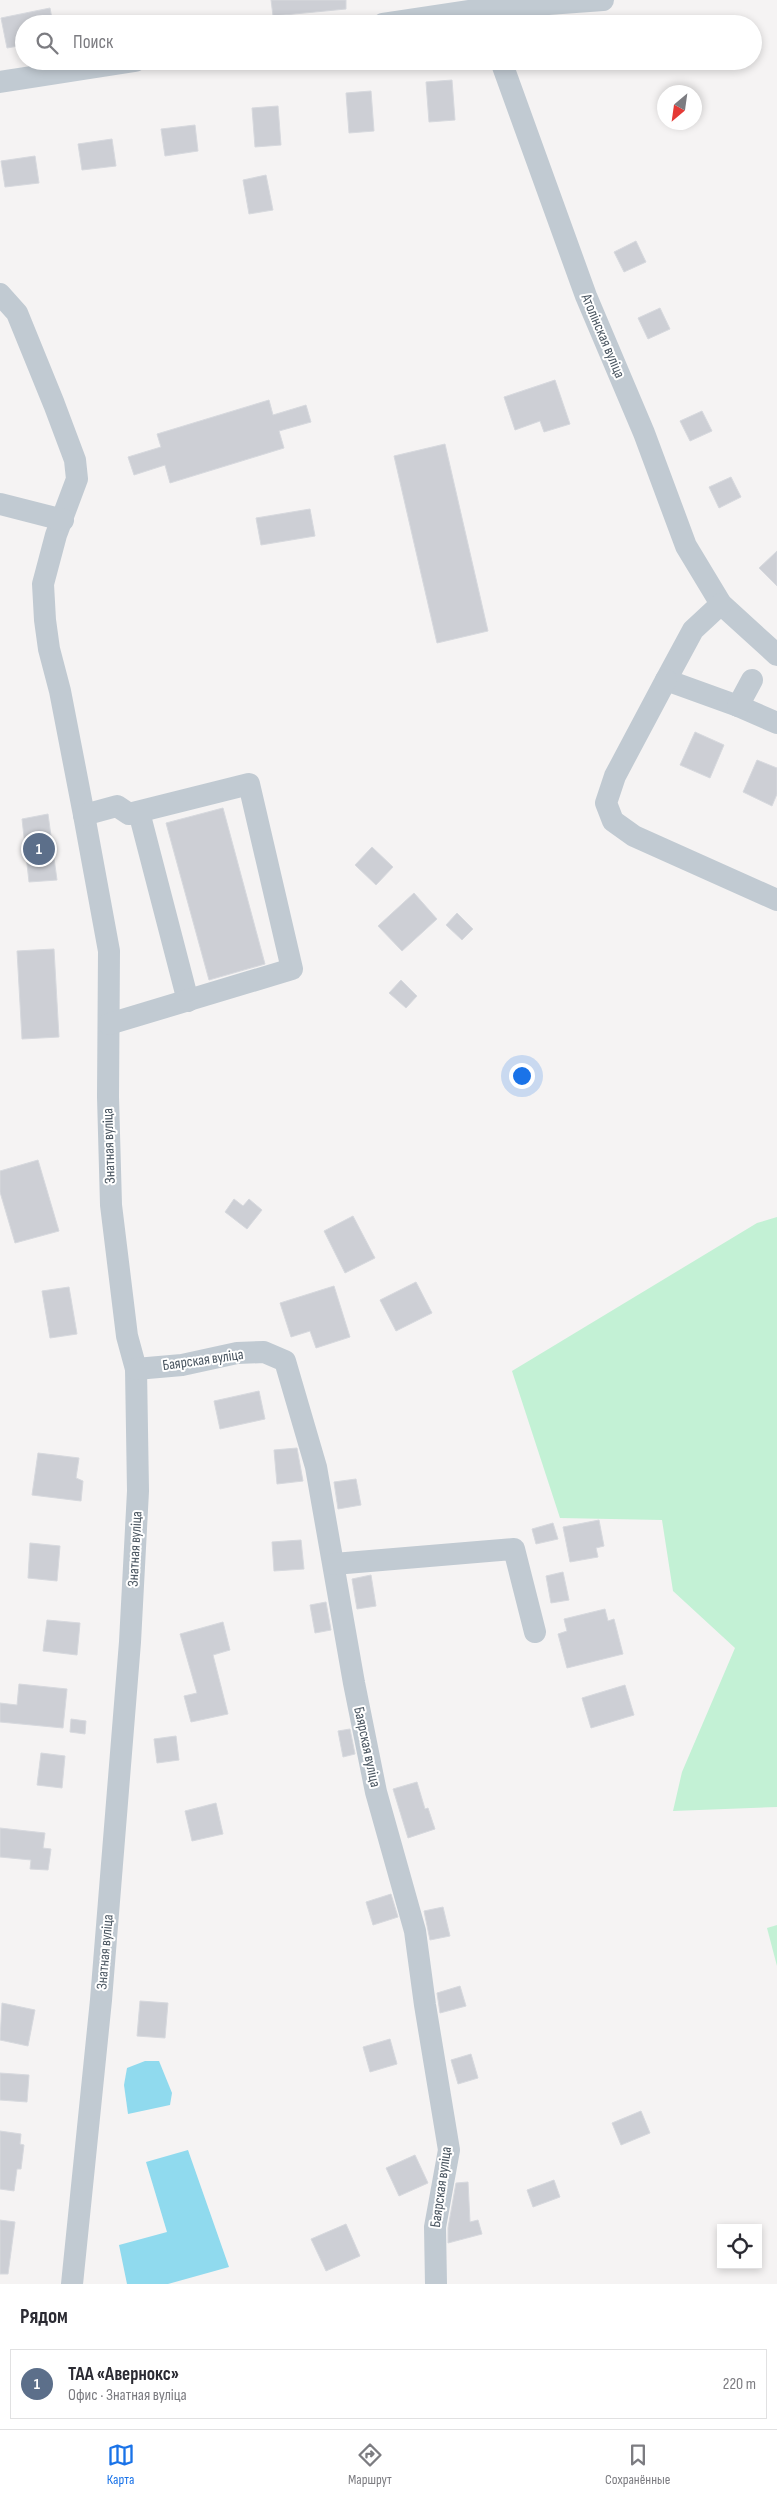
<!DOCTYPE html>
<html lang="ru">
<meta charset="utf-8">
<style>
body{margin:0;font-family:"Sofia Sans Condensed",sans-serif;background:#f7f7f7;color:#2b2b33}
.controls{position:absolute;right:15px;bottom:15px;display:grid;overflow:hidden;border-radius:0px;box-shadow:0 2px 8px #0003}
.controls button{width:45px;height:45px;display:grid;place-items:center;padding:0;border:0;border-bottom:1px solid #e1e1e2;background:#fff;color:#2b2b33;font:25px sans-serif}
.compass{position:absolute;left:657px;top:85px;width:45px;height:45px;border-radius:50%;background:#fff;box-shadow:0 2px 8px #0003;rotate:209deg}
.you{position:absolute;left:521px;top:1075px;width:18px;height:18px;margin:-12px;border:4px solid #fff;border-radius:50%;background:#1a73e8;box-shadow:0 0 0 8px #1a73e833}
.badge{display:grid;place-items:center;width:32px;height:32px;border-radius:50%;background:#1a73e8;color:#fff;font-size:16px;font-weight:700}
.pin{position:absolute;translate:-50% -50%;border:2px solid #fff;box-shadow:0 1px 5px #0006}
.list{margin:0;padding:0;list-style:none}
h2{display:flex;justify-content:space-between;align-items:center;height:65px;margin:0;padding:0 20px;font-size:21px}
h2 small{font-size:16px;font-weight:400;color:#7c7c81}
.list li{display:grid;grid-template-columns:32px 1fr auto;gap:15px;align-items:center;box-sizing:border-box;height:70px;margin:0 10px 10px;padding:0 10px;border:1px solid #e1e1e2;border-radius:0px}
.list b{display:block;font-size:19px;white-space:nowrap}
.list p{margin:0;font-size:16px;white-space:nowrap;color:#7c7c81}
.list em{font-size:16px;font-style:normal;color:#7c7c81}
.icon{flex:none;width:28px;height:28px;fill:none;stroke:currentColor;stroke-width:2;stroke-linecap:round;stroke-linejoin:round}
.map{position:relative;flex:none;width:777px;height:2284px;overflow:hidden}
.search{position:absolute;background:#fff;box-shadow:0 2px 8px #0003;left:15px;right:15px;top:15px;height:55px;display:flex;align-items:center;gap:12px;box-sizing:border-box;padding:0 18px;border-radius:28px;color:#7c7c81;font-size:19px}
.sheet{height:145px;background:#fff}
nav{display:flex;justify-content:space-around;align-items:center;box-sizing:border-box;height:70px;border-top:1px solid #e1e1e2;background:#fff;font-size:14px;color:#7c7c81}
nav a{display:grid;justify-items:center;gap:2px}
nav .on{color:#1a73e8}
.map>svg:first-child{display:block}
.green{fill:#c3f1d5}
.water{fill:#90daee}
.building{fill:#cdcfd5;stroke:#d7d9de}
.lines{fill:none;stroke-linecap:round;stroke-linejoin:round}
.minor{stroke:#c1cad2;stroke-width:22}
.labels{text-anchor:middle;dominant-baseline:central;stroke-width:4;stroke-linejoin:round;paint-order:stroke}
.street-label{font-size:15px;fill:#4a5661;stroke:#fff}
</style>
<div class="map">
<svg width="777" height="2284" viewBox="0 0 777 2284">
<rect width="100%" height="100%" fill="#f5f3f3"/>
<!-- green -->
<g class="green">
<path d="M777,1217v590l-104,4 9,-39 53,-124 -62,-57 -11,-71 -102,-2 -48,-147 245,-148z"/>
<path d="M777,1925v41l-10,-38z"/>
</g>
<!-- water -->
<g class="water">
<path d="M145,2061h14l13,32 -2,12 -42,9 -4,-29 3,-17z"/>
<path d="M188,2150l41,117 -61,17h-41l-8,-39 48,-13 -21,-70z"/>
</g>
<!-- building -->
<g class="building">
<path d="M271,0h75v9l-73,7z"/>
<path d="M50,8l3,16h-29v21l-17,3 -6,-30z"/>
<path d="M452,80l3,40 -26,2 -3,-40z"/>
<path d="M371,91l3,40 -25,2 -3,-40z"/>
<path d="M278,106l3,39 -26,2 -3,-39z"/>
<path d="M195,125l3,26 -33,5 -4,-27z"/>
<path d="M112,139l4,27 -34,4 -4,-26z"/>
<path d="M35,156l4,27 -34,4 -4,-26z"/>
<path d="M266,175l7,35 -24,4 -6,-34z"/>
<path d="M636,241l10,21 -22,10 -10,-20z"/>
<path d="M660,308l10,21 -22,10 -10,-21z"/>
<path d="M555,380l15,44 -26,8 -4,-11 -25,9 -11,-33z"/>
<path d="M269,400l4,15 33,-10 5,17 -32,9 5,17 -114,35 -5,-18 -31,10 -6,-18 33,-10 -4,-13z"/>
<path d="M702,411l10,20 -22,10 -10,-20z"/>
<path d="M445,444l43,187 -51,12 -43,-187z"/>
<path d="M731,477l10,20 -22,11 -10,-21z"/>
<path d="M310,509l5,27 -54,9 -5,-27z"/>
<path d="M777,551v35l-18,-18z"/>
<path d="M695,732l29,13 -14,33 -30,-13z"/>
<path d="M757,760l20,8v26l-5,12 -29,-14z"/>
<path d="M223,808l42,156 -56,16 -43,-157z"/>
<path d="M48,814l9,66 -28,2 -7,-63z"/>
<path d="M372,847l21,20 -17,18 -21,-20z"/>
<path d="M414,893l23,26 -35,32 -24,-25z"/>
<path d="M457,913l16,16 -11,11 -16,-15z"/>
<path d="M54,949l5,88 -37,2 -5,-88z"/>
<path d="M401,980l16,16 -11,12 -17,-15z"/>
<path d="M38,1160l21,71 -44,12 -15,-51v-21z"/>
<path d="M234,1199l9,7 6,-7 13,11 -15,19 -22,-17z"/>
<path d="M353,1216l22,42 -30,15 -21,-42z"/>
<path d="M416,1282l16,31 -36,18 -16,-31z"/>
<path d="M334,1286l16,51 -34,11 -6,-17 -19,6 -11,-34z"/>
<path d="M69,1287l8,47 -27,4 -8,-47z"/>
<path d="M259,1391l6,28 -45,10 -6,-28z"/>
<path d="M297,1448l6,33 -26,3 -3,-34z"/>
<path d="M38,1453l41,5 -3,20 7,3 -2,20 -49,-6z"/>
<path d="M356,1479l5,26 -23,4 -4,-27z"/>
<path d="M599,1520l5,26 -8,2 2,9 -28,5 -7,-35z"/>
<path d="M553,1523l5,16 -22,5 -4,-15z"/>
<path d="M301,1540l3,29 -30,2 -2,-29z"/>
<path d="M30,1543l30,3 -3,35 -29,-3z"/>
<path d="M563,1572l6,28 -18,3 -5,-27z"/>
<path d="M371,1575l5,31 -19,3 -5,-30z"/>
<path d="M326,1602l5,28 -16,3 -5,-28z"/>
<path d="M605,1609l3,12 6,-2 9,35 -56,14 -9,-34 9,-3 -3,-12z"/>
<path d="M47,1620l33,3 -3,32 -34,-4z"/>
<path d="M223,1622l7,28 -17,5 15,59 -37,8 -7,-26 13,-3 -17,-59z"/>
<path d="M19,1684l48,5 -4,39 -63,-6v-19l17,2z"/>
<path d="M625,1685l9,30 -43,13 -9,-30z"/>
<path d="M71,1719l15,2 -1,13 -15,-2z"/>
<path d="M350,1729l5,25 -12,3 -5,-26z"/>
<path d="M176,1736l3,24 -22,3 -3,-24z"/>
<path d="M41,1753l24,3 -3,32 -25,-3z"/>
<path d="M417,1782l8,27 3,-1 7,21 -27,9 -15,-49z"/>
<path d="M216,1803l7,31 -31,7 -7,-30z"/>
<path d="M0,1828l45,5 -2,15 8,1 -3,21 -18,-1 1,-9 -31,-3z"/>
<path d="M391,1894l7,23 -25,8 -7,-23z"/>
<path d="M443,1907l7,29 -20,4 -6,-29z"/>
<path d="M460,1986l6,20 -26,7 -3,-20z"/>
<path d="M140,2001l28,2 -3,35 -28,-2z"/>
<path d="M2,2003l33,7 -7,36 -28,-6z"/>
<path d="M390,2039l7,25 -27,8 -7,-25z"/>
<path d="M471,2054l7,24 -20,6 -7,-24z"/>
<path d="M0,2073l29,2 -2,27 -27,-2z"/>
<path d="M641,2111l9,22 -29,12 -9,-22z"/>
<path d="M0,2131l21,3 -1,10 4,1 -3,24h-4l-3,22 -14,-2z"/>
<path d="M415,2155l13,28 -29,13 -13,-28z"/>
<path d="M554,2180l6,17 -27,10 -6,-17z"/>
<path d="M468,2182l2,40 8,-2 4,14 -34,9v-15l8,-45z"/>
<path d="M0,2220l15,2 -7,52h-8z"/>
<path d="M346,2224l14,32 -34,15 -15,-32z"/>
</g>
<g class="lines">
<!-- minor -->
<g class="minor">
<path d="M383,24l99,-15 121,-9"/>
<path d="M501,61l85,235 58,137 42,113 35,58 56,51"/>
<path d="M0,82l135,-21"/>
<path d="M0,294l17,19 37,91 21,56 2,19 -21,56 -13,49 2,36 4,29 11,42 24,124 25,136 -1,146 3,108 16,131 9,33 2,122 -8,151 -29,358 -29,284"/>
<path d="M0,504l63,16"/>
<path d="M721,604l-28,26 -27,50 72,26 39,17"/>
<path d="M666,680l-51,96 -9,27 7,18 21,15 143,64"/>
<path d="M738,706l14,-26"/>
<path d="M139,812l49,189"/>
<path d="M84,815l33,-9 12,8 120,-30 43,185 -183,55"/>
<path d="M136,1369l46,-4 55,-12 27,-1 21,9 31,106 38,216 22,109 39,139 10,74 24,145 -14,77 1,57"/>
<path d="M334,1564l180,-15 21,83"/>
</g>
</g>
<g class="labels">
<!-- street labels -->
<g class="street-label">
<text transform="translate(603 336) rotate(67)">Атолінская вуліца</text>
<text transform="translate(109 1146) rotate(-92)">Знатная вуліца</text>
<text transform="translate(203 1360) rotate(-8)">Баярская вуліца</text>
<text transform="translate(135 1549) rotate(-87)">Знатная вуліца</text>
<text transform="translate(367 1747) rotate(78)">Баярская вуліца</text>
<text transform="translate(105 1952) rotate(-85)">Знатная вуліца</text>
<text transform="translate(441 2187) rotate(-82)">Баярская вуліца</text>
</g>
</g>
</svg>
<div class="controls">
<button><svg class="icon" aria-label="locate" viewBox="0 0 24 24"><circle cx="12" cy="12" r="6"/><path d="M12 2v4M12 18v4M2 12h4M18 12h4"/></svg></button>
</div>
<svg class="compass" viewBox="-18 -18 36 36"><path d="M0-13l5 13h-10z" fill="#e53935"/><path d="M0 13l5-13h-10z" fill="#7c7c81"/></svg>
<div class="you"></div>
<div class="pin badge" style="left:39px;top:849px;background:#5c6f8a">1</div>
<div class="search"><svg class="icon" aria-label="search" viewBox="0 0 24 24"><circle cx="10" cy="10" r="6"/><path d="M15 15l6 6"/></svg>Поиск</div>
</div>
<section class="sheet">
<h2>Рядом<small></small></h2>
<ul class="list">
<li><span class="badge" style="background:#5c6f8a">1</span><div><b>ТАА «Авернокс»</b><p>Офис · Знатная вуліца</p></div><em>220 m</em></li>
</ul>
</section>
<nav>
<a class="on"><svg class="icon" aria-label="map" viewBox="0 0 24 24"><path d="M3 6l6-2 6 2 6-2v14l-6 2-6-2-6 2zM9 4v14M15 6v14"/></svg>Карта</a>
<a><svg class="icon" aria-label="directions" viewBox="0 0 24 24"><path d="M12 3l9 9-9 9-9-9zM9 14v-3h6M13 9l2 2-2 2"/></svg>Маршрут</a>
<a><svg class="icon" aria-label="saved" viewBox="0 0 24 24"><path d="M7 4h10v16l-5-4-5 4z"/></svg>Сохранённые</a>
</nav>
